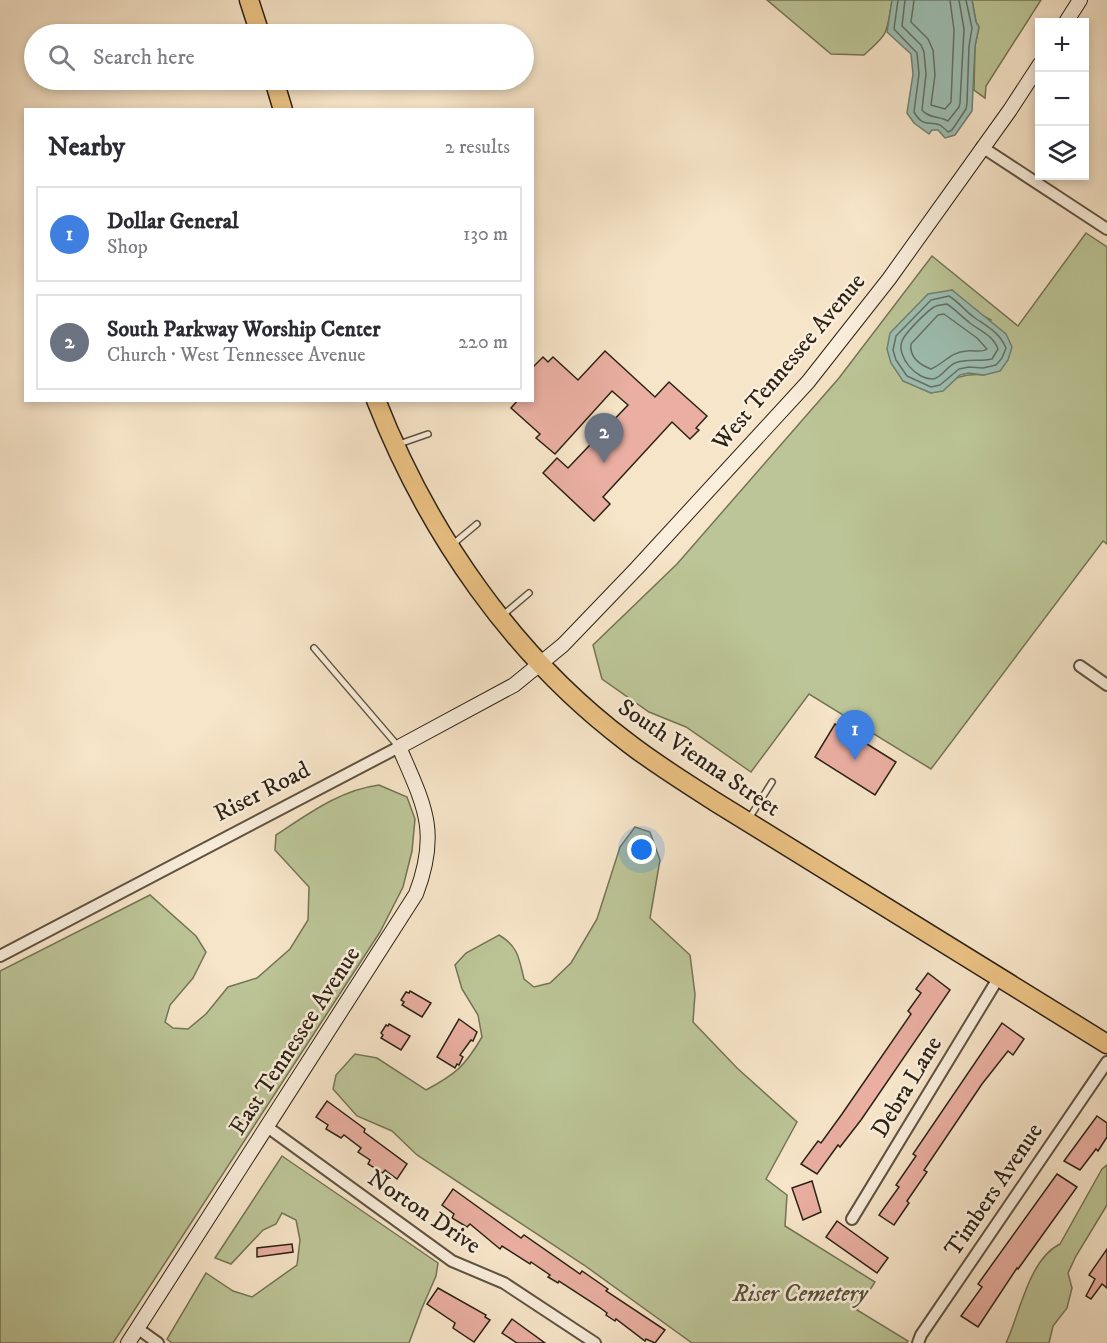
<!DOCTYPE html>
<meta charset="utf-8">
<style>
body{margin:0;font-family:"IM FELL DW Pica",serif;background:#f2f2f3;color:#2b2b33}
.controls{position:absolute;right:18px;top:18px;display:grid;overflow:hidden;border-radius:0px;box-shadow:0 3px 9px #0003}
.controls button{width:54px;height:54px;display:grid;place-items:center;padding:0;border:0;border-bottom:2px solid #e1e1e2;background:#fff;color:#2b2b33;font:30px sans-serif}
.you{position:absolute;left:642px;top:850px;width:21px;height:21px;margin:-15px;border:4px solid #fff;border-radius:50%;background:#1a73e8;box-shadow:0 0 0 9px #1a73e833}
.badge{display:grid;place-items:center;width:39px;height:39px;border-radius:50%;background:#8f2418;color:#fff;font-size:20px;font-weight:700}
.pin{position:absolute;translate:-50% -50px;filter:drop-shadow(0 2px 3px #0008)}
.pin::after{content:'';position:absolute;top:32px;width:21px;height:18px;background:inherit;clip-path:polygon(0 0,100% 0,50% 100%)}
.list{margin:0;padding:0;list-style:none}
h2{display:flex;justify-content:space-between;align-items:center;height:78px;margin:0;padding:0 24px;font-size:26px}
h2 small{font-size:20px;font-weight:400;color:#7c7c81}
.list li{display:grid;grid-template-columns:39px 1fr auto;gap:18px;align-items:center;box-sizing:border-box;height:96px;margin:0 12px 12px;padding:0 12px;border:2px solid #e1e1e2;border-radius:0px}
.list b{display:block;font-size:22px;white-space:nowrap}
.list p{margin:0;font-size:20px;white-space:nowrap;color:#7c7c81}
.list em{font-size:20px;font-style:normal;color:#7c7c81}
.icon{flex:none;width:33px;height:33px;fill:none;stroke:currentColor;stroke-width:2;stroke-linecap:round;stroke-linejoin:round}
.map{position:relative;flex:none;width:1107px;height:1343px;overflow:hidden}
.search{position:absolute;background:#fff;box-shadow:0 3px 9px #0003;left:24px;top:24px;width:510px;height:66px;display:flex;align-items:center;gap:15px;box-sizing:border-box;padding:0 21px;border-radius:33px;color:#7c7c81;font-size:22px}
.panel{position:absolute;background:#fff;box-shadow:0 3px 9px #0003;left:24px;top:108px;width:510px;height:294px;border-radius:0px}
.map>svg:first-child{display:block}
.green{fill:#bcc597;stroke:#747456;stroke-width:1.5;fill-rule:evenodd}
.water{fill:#9dbfb3;stroke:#708074;stroke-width:1.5}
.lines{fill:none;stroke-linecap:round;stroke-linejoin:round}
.shore{stroke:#647064;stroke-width:1.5}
.building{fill:#eaafa2;stroke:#2c2215;stroke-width:1.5}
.lane-casing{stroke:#5f5342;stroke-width:8}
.street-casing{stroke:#5f5342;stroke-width:14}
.secondary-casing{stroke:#2c2215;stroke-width:16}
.highway-casing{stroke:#2c2215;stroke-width:21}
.lane{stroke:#faeedc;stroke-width:5}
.street{stroke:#faeedc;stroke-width:10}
.secondary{stroke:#faeedc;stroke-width:14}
.highway{stroke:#ecc284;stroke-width:18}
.labels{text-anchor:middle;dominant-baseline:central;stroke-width:5;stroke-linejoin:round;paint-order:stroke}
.street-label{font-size:24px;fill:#2c2215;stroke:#faeedc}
.park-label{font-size:24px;font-style:italic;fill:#57533c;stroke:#faeedc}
</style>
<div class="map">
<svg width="1107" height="1343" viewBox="0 0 1107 1343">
<rect width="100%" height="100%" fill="#f7e5c9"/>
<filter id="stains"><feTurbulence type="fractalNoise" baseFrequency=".00333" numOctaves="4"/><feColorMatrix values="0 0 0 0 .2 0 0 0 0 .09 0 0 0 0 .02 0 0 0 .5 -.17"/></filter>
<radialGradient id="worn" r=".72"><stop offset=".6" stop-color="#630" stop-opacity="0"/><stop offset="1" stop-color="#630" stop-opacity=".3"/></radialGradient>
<!-- green -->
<g class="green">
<path d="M767,0h125v1c-6,33 -2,31 -28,54l-33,-1z"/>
<path d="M972,0h69l-55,86 -1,12 -11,-8 1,-44 4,-19 -3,-5z"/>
<path d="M1086,233l21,14v297l-4,-3 -172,228 -122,-75 -58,78 -65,-45 -37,-15 -47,-33 -9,-34 84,-81 162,-186 93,-122 86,70zM952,290l26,23 13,7 -7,55c-24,-3 -34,6 -53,18l-28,-12z"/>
<path d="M379,785l28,12 8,22 -3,32 -9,36 -23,45 -267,411h-113v-372l150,-76 46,41 10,16 -13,26 -23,27 -5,17 8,6 15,1 18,-15 22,-27 29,-9 33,-29 18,-29 1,-33 -34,-37 1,-15c32,-21 64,-45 103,-50z"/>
<path d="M635,827l15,5 10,28 -10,58 40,37 5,39 -2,28 44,46 60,54 -31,57 21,16 -2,31 90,56 -18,28 51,31 -1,2h-215l-108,-78 -167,-110 -25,-24 -35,-15 -24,-27 3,-14 19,-21 22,4 49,32c30,-16 39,-24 56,-53l-4,-22 -16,-26 -7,-24 11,-12 33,-18c19,11 20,23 25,44l10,8 16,-4 21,-20 26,-44 23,-72z"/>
<path d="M282,1156l156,107 -2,13 -14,32 -13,35h-237l-5,-4 39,-66 27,18 19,6 45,-32 3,-25 -4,-20 -14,-7 -6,11 -13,6 -32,34 -16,-6z"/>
<path d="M1107,1165v40l-31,51 -8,17 4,15 -5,20 -14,18 -4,17h-43c14,-30 23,-84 54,-99l42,-75z"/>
</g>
<!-- water -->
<g class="water">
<path d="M892,0h80l4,22 3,5 -4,19 -3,65 -17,24 -10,3 -7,-8h-6l-3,4 -15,-11 -7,-10 6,-39 -2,-20 -24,-22z"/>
<path d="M952,290l54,44 6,13 -4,13 -8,11 -16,4 -15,-2 -9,2 -17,16 -12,2 -28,-12 -12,-18 -4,-14 3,-16 38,-39z"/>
</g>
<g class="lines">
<!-- shore -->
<g class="shore">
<path d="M898,0l-4,29 23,24 2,21 -5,38c10,17 15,8 26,13 3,2 5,4 8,7l4,-2 14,-21 1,-6 2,-57 3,-18 -6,-28"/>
<path d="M905,0l-3,26 19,19 3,7 2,22 -4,36c6,8 17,6 26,11l11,-14 1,-4 4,-74 -5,-29"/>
<path d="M914,0l-3,22 17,17 5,11 2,25 -4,30 14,4 6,-7 3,-72 -4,-30"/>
<path d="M949,296c10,6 17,16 26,22 13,9 25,15 31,30l-4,10 -6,7 -13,3 -14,-1 -10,2 -19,16 -9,2 -24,-11 -11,-16 -3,-10 3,-14 35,-36z"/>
<path d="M947,304c8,5 15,13 23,19 10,8 23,12 28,26l-6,10c-13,3 -25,-1 -37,4 -8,3 -13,15 -22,16 -16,1 -37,-22 -31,-38 3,-8 24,-29 32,-34 3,-2 9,-2 13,-3z"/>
<path d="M944,314l33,24 10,11c-6,4 -12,1 -20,2 -17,1 -22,12 -36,18 -11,-4 -22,-12 -20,-25l27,-29z"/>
</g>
</g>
<!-- building -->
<g class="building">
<path d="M605,351l50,46 14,-15 38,34 -11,12 3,2 -9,9 -18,-17 -69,75 7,7 -16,17 -51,-48 14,-15 11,10 60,-63 -16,-14 -57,63 -19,-16 4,-4 -29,-26 7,-8h14v-32l11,-11 5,5 5,-5 25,23z"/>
<path d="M835,724l61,38 -21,33 -60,-38z"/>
<path d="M928,973l22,17 -89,130 -21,27 -2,-2 -21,29 -16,-10 17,-23 3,2 21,-29 69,-100 -3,-3 13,-18 -5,-4z"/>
<path d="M410,991l21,12 -9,14 -20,-12 2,-3 -3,-2 5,-8 3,1z"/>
<path d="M459,1019l18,13 -4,9 -2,-1 -11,15 3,2 -4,8 -2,-1 -2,4 -18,-11z"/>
<path d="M1002,1023l22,16 -11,16 -5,-4 -26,33 -58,86 3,2 -20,29 2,2 -15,22 -15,-10 20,-28 -3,-2 20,-29 -3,-2z"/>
<path d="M389,1024l21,12 -9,14 -20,-12 2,-3 -2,-2 5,-8 2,1z"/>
<path d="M327,1101l38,28 -1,3 43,32 -10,15 -12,-9 -2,3 -15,-9 2,-4 -12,-8 3,-4 -17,-13 -3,3 -15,-9 2,-4 -12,-8z"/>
<path d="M1097,1116l10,7v14l-9,14 -2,-2 -16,21 -16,-9z"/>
<path d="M1057,1174l20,13 -59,82 -1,-1 -39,59 -17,-11 21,-29 -4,-3z"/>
<path d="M812,1181l9,31 -18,8 -11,-32z"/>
<path d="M453,1189l68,49 3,-3 56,39 2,-3 26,18 -2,2 59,39 -10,13 -9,-4 -1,2 -29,-22 -1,2 -9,-6 1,-2 -8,-6 -40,-26 -1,2 -10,-6 2,-2 -19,-13 -1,2 -28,-18 -2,3 -30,-25 -3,3 -15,-9 2,-4 -12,-9z"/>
<path d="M837,1221l51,37 -11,15 -51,-36z"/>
<path d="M292,1244l1,8 -36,5v-9z"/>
<path d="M1107,1249v39l-5,-4 -11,15 -5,-3 9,-17 -6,-4z"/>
<path d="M438,1288l48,27 -1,2 5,3 -16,22 -21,-14 2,-5 -28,-19z"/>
<path d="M512,1319l33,24h-28l-15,-10z"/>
</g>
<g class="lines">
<defs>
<g id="lane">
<path d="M399,444l29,-10"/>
<path d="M453,544l24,-20"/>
<path d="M503,615l26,-22"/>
<path d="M314,648l84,98"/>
<path d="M748,820l24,-38"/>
</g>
<g id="street">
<path d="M982,147l125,82"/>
<path d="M1080,666l27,19"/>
<path d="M0,956l399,-209"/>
<path d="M266,1126l186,135 52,22 91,60"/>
<path d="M852,1219l147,-242"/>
<path d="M137,1328l21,15"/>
<path d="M918,1343l3,-8 186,-273"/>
</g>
<g id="secondary">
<path d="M1066,22l14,-22"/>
<path d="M128,1343l288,-449c24,-63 8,-89 -17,-147l115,-62 49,-40 74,-77 171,-186 81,-103 121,-169 30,-46"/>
</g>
<g id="highway">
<path d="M249,0l11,34"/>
<path d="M274,80l9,30"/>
<path d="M376,400c52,133 137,256 251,342 28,22 58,40 87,59l393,243"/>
</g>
</defs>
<!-- lane casing -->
<use href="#lane" class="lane-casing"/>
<!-- street casing -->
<use href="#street" class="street-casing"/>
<!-- secondary casing -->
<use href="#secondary" class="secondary-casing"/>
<!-- highway casing -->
<use href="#highway" class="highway-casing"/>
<!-- lane -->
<use href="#lane" class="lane"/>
<!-- street -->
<use href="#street" class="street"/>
<!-- secondary -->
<use href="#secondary" class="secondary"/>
<!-- highway -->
<use href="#highway" class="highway"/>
</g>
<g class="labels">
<!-- street labels -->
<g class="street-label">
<text transform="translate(789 362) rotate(-50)">West Tennessee Avenue</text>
<text transform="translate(699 758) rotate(34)">South Vienna Street</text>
<text transform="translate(262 792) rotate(-27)">Riser Road</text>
<text transform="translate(295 1041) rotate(-57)">East Tennessee Avenue</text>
<text transform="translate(907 1087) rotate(-59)">Debra Lane</text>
<text transform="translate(994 1190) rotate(-56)">Timbers Avenue</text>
<text transform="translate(424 1212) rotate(34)">Norton Drive</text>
</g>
<!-- park labels -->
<g class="park-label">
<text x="800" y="1294">Riser Cemetery</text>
</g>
</g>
<rect width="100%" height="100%" filter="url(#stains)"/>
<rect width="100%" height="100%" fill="url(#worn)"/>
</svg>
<div class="controls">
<button>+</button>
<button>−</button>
<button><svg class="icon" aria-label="layers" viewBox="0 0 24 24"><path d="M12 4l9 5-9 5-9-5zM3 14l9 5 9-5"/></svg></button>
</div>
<div class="you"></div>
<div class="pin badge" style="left:855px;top:760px;background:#3f7fe0">1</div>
<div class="pin badge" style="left:604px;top:463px;background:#6b7280">2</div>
<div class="search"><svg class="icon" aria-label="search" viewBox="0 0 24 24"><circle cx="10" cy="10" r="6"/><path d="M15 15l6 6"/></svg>Search here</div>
<section class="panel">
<h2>Nearby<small>2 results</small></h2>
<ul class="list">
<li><span class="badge" style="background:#3f7fe0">1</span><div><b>Dollar General</b><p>Shop</p></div><em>130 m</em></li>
<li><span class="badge" style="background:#6b7280">2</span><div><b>South Parkway Worship Center</b><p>Church · West Tennessee Avenue</p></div><em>220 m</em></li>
</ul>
</section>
</div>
